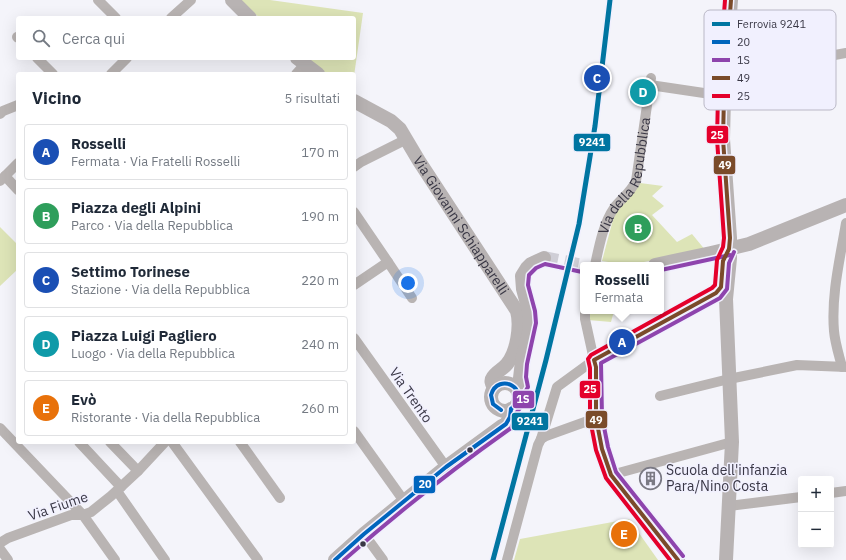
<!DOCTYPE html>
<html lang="it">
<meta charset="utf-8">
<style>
body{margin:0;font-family:"IBM Plex Sans",sans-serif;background:#f6f6f7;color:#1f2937}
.controls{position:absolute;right:12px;bottom:12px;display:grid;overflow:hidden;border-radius:4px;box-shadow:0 4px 16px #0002}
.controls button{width:36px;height:36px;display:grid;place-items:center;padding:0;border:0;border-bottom:1px solid #e0e1e3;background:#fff;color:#1f2937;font:20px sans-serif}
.you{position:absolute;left:408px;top:283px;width:14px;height:14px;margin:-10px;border:3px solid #fff;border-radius:50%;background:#1a73e8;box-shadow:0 0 0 6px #1a73e833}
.badge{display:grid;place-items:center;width:26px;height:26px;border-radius:50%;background:#db2777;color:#fff;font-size:13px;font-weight:700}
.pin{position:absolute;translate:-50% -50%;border:2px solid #fff;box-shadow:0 1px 4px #0006}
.popup{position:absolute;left:580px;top:262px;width:84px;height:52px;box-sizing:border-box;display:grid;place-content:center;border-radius:4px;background:#fff;filter:drop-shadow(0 1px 3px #0005);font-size:13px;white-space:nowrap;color:#747a83}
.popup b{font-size:15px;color:#1f2937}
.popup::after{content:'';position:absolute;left:50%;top:100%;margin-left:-8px;border:8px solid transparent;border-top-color:#fff}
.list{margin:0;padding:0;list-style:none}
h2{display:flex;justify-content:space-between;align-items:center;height:52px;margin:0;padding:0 16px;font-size:17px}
h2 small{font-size:13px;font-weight:400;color:#747a83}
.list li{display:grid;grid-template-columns:26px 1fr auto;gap:12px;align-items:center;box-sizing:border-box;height:56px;margin:0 8px 8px;padding:0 8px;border:1px solid #e0e1e3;border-radius:4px}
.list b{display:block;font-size:15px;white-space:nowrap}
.list p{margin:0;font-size:13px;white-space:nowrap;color:#747a83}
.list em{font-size:13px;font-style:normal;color:#747a83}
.icon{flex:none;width:22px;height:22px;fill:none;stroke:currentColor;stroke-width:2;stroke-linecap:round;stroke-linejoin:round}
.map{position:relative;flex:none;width:846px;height:560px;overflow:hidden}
.search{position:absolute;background:#fff;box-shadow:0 4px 16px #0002;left:16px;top:16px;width:340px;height:44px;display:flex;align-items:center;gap:10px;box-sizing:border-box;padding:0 14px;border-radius:4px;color:#747a83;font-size:15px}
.panel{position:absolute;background:#fff;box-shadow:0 4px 16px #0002;left:16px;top:72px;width:340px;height:372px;border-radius:4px}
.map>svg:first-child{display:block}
.green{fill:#dde4b7}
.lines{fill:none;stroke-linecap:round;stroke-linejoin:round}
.secondary-tunnel{stroke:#cfced6;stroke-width:14;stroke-dasharray:14 7;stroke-linecap:butt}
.street{stroke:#b9b4b3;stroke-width:10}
.secondary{stroke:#b8b3b3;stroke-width:14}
.bus-1-casing{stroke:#f1f0fe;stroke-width:7}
.bus-2-casing{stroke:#f1f0fe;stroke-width:7}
.bus-3-casing{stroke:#f1f0fe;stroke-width:7}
.bus-4-casing{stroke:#f1f0fe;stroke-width:7}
.bus-1{stroke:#0065bd;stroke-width:4}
.bus-2{stroke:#8e44ad;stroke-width:4}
.bus-3{stroke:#7a4b2a;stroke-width:4}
.bus-4{stroke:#e4002b;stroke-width:4}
.rail-1-casing{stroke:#f1f0fe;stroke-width:8}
.rail-1{stroke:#0075a1;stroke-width:5}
.bus-dot{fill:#393745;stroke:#f1f0fe;stroke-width:1.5}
.labels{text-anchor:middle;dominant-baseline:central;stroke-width:3;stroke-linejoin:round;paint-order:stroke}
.street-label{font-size:14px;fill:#393745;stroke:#f1f0fe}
.poi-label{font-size:14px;fill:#393745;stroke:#f1f0fe;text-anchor:start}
.key{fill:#f1f0fe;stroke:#bab8c6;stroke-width:1}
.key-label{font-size:11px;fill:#393745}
.line-badge{stroke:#f1f0fe;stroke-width:1.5}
.badge-label{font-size:11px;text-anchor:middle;font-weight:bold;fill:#fff}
</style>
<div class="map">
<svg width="846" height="560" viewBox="0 0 846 560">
<rect width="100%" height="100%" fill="#f4f4fa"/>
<!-- green -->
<g class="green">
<path d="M238,0h32l93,13 -9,63v-2h-27l-19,-16h46v-40h-94z"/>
<path d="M640,183l23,3 -11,10 12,10 -12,9 25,27 15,-8 14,17 -79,14 -25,-4 13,-49z"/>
<path d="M0,227l18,18v24l-18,17z"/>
<path d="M589,311h25l-3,11 -23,-2z"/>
<path d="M629,519l29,41h-144l6,-21z"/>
</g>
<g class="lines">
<!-- secondary-tunnel -->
<path class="secondary-tunnel" d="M544,258l39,8"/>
<!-- street -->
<g class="street">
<path d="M98,0l18,18"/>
<path d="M171,18l20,-18"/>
<path d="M17,37l1,1"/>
<path d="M824,57l22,-4"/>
<path d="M37,58l16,16"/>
<path d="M111,74l16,-16"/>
<path d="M296,74l9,-10"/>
<path d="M650,85l74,11"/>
<path d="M0,114l3,-3 15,-6"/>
<path d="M354,167l7,-5 46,-23"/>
<path d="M5,176l13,14"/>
<path d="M0,181l18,-18"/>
<path d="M354,212l34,50"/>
<path id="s1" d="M595,265c4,-18 8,-41 19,-57 7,-9 17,-16 22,-27l15,-103"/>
<path d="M354,285l34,-23 24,36"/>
<path d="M354,338l92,129"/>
<path d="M842,367c-3,-12 -7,-24 -8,-36 -3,-36 6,-72 12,-108"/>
<path d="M660,396l69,-17 68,-14 49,2"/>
<path d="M0,428l83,87 32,45"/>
<path d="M354,431l50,70"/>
<path d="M541,439l16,-52 37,-27 -9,-41v-8"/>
<path d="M79,442l42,45"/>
<path d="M110,442l28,29"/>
<path d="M172,442l86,118"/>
<path d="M240,442l40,56"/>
<path d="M611,475l121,-33"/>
<path d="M117,491l48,69"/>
<path d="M831,493l15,-2"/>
<path d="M729,506l72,-9"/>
<path d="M364,534l19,26"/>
<path d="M0,543l8,-5 63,-23h12l8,-3 20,-16 27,-25 27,-29"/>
<path d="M0,549l8,11"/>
<path d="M507,560l31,-115 3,-6 5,-3 50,-18"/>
</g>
<!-- secondary -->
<g class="secondary">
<path d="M232,0l18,18"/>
<path d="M297,58l21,16"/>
<path id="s2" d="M354,101l37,20 9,8 19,32 98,150c4,15 0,41 -10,53 -4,5 -11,8 -14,13 -3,4 -1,7 1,11"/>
<path d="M655,265l56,-12 38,-9 97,-39"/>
<circle cx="505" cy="397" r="14"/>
<path d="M518,392l4,-6 -2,-8 2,-17 7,-29 1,-17 -7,-26 -1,-13 5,-8 4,-4 13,-6"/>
<path d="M335,560l29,-26 82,-67 56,-41 4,-2 4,-7 1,-8"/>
<path d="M678,560l-67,-85 -9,-26 -6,-31v-51l-2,-7 122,-67 5,-6 1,-11"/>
<path d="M726,560l6,-118 -6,-143 4,-41v-20l-7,-99 1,-43 7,-96"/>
</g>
<defs>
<g id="bus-1">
<path d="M501,410l-8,-6 -2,-9c7,-24 42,-6 20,14"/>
<path d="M335,560l29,-26 82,-67 60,-43 4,-7 1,-8"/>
</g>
<g id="bus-2">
<path d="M661,270l69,-15"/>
<path d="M683,556l-67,-84 -8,-25 -6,-30 -1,-54 119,-65 7,-9 2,-26 5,-11"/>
<path d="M344,560c53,-47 109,-91 167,-132l4,-9 2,-7 6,-8 1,-10 4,-7 -2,-10 1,-13 9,-41 -1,-12 -7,-26 1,-10 7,-7 9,-4 37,8"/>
</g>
<path id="bus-3" d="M678,560l-67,-85 -9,-26 -6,-31v-51l-2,-7 122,-67 5,-6 2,-26 6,-12 1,-11 -7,-99 1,-43 7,-96"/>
<path id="bus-4" d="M670,560l-64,-82 -10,-28 -6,-31v-51l-2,-9 3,-4 121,-67 3,-3 2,-25 6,-13 1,-9 -7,-99 1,-43 7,-96"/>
</defs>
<!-- bus-1 casing -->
<use href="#bus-1" class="bus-1-casing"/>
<!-- bus-2 casing -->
<use href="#bus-2" class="bus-2-casing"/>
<!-- bus-3 casing -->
<use href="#bus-3" class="bus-3-casing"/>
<!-- bus-4 casing -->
<use href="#bus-4" class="bus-4-casing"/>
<!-- bus-1 -->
<use href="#bus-1" class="bus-1"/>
<!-- bus-2 -->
<use href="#bus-2" class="bus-2"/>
<!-- bus-3 -->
<use href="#bus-3" class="bus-3"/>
<!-- bus-4 -->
<use href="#bus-4" class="bus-4"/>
<defs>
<path id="rail-1" d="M493,560l53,-200 33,-136 16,-98 15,-126"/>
</defs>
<!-- rail-1 casing -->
<use href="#rail-1" class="rail-1-casing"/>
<!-- rail-1 -->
<use href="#rail-1" class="rail-1"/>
</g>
<!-- icons -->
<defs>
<symbol id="building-ring" viewBox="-11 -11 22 22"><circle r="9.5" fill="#f1f0fe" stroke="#7a7984" stroke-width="1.5"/><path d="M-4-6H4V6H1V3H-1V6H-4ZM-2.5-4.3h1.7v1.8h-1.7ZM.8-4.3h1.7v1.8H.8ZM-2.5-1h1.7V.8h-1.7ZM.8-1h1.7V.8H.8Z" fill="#7a7984"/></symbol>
</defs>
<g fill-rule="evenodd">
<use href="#building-ring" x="638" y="466" width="25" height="25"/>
</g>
<!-- markers -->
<g class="bus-dot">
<circle cx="470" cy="450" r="3.5"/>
<circle cx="363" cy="544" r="3.5"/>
</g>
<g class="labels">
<!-- street labels -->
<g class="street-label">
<text stroke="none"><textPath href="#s1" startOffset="96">Via della Repubblica</textPath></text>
<text stroke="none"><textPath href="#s2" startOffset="168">Via Giovanni Schiapparelli</textPath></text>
<text transform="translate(411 395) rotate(55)">Via Trento</text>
<text transform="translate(58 506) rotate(-19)">Via Fiume</text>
</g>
<!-- poi labels -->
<g class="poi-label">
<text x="666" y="470">Scuola dell'infanzia<tspan x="666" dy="16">Para/Nino Costa</tspan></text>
</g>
</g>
<!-- legend -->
<rect x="704" y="10" width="132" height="100" rx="6" class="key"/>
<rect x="712" y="22" width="18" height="4" fill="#0075a1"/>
<rect x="712" y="40" width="18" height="4" fill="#0065bd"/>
<rect x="712" y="58" width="18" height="4" fill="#8e44ad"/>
<rect x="712" y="76" width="18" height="4" fill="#7a4b2a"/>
<rect x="712" y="94" width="18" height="4" fill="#e4002b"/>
<g class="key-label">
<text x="737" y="28">Ferrovia 9241</text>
<text x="737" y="46">20</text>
<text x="737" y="64">1S</text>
<text x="737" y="82">49</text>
<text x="737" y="100">25</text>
</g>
<g class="line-badge">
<rect x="706" y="125" width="23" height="19" rx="4" fill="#e4002b"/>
<rect x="573" y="133" width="38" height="19" rx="4" fill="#0075a1"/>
<rect x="713" y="155" width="23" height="20" rx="4" fill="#7a4b2a"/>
<rect x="579" y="380" width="22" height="19" rx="4" fill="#e4002b"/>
<rect x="512" y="390" width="23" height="19" rx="4" fill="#8e44ad"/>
<rect x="585" y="410" width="23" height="19" rx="4" fill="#7a4b2a"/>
<rect x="511" y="412" width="38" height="19" rx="4" fill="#0075a1"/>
<rect x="413" y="475" width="23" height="19" rx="4" fill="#0065bd"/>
</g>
<g class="badge-label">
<text x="717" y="139">25</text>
<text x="592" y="146">9241</text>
<text x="725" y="169">49</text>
<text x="590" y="393">25</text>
<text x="523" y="403">1S</text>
<text x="596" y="424">49</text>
<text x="530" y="425">9241</text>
<text x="425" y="488">20</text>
</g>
</svg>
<div class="controls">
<button>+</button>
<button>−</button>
</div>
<div class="you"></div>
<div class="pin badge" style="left:622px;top:342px;background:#1a4fb4">A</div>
<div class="popup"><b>Rosselli</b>Fermata</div>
<div class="pin badge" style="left:638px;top:228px;background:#2e9e5b">B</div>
<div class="pin badge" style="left:597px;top:78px;background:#1a4fb4">C</div>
<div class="pin badge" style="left:643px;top:92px;background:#0f9aa8">D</div>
<div class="pin badge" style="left:624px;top:534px;background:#e8710a">E</div>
<div class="search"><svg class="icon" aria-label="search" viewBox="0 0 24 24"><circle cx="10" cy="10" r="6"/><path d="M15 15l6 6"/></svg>Cerca qui</div>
<section class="panel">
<h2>Vicino<small>5 risultati</small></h2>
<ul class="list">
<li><span class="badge" style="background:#1a4fb4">A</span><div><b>Rosselli</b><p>Fermata · Via Fratelli Rosselli</p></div><em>170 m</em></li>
<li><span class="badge" style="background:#2e9e5b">B</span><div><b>Piazza degli Alpini</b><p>Parco · Via della Repubblica</p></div><em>190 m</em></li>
<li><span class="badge" style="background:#1a4fb4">C</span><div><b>Settimo Torinese</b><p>Stazione · Via della Repubblica</p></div><em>220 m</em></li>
<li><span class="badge" style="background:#0f9aa8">D</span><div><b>Piazza Luigi Pagliero</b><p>Luogo · Via della Repubblica</p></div><em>240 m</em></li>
<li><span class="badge" style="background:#e8710a">E</span><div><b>Evò</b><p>Ristorante · Via della Repubblica</p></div><em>260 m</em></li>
</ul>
</section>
</div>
